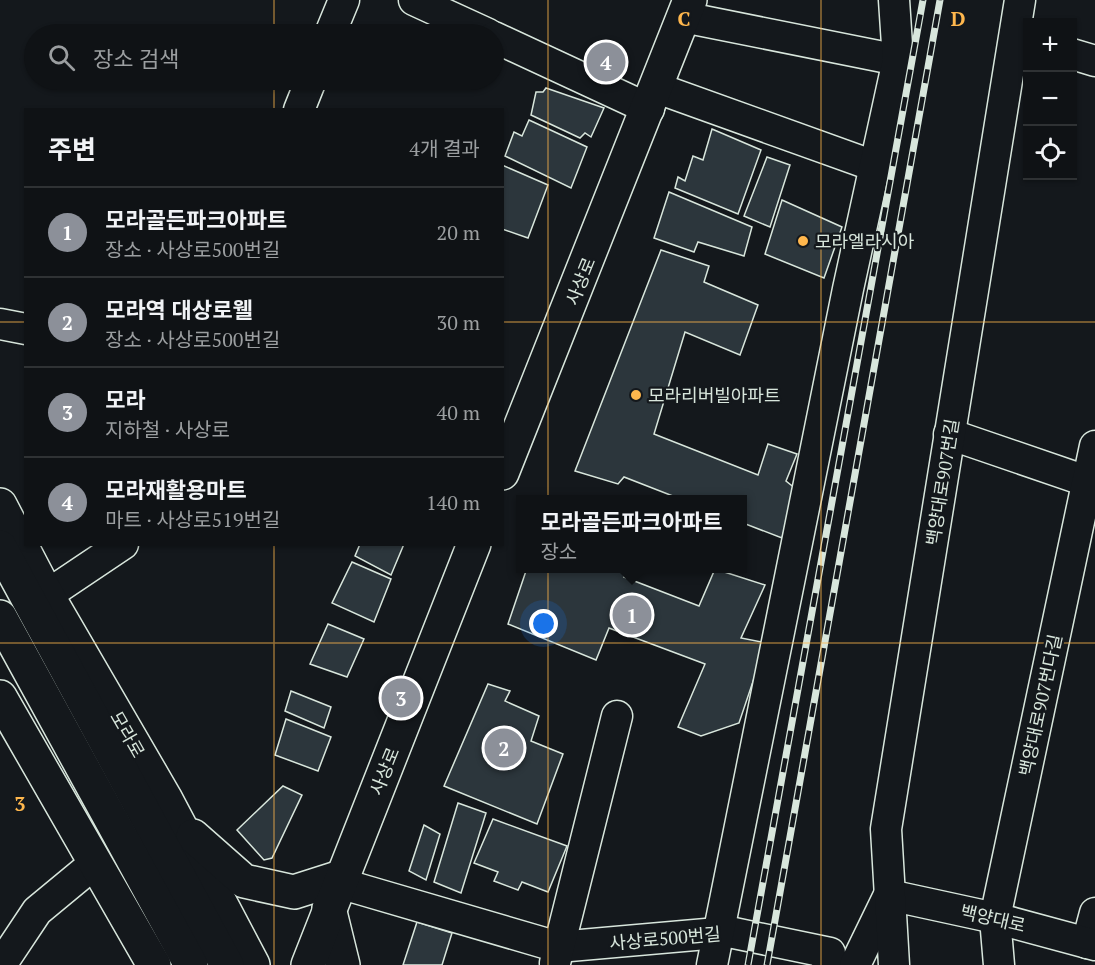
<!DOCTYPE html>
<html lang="ko">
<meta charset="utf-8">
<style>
body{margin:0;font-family:"PT Serif","Noto Sans KR",serif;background:#181b1e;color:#f1f3f6}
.controls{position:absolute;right:18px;top:18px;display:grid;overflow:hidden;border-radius:0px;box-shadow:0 2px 4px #0004}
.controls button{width:54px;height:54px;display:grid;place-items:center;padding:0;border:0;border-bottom:2px solid #2f3234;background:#0f1215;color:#f1f3f6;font:30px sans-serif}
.you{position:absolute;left:544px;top:624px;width:21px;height:21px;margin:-15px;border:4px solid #fff;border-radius:50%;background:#1a73e8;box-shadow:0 0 0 9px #1a73e833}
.badge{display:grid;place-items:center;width:39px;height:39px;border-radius:50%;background:#8c9099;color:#fff;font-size:20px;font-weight:700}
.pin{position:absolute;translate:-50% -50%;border:3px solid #fff;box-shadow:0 2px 6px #0006}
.popup{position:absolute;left:516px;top:495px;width:231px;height:78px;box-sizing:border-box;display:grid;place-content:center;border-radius:0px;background:#0f1215;filter:drop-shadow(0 2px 4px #0005);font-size:20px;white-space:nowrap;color:#9b9ea0}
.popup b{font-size:22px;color:#f1f3f6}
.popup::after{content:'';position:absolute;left:50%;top:100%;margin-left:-12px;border:12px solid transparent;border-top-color:#0f1215}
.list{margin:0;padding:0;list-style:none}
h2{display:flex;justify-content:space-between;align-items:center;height:78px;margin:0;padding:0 24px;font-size:26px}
h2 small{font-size:20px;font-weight:400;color:#9b9ea0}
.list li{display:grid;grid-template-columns:39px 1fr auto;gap:18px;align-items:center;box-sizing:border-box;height:90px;padding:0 24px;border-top:2px solid #2f3234}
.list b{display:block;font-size:22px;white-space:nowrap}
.list p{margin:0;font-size:20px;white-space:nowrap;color:#9b9ea0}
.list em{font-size:20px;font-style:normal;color:#9b9ea0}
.icon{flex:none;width:33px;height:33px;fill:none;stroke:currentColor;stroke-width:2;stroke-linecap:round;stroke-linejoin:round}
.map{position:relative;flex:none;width:1095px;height:965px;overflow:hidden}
.search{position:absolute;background:#0f1215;box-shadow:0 2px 4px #0004;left:24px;top:24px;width:480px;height:66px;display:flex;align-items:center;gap:15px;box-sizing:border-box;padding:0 21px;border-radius:33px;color:#9b9ea0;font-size:22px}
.panel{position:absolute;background:#0f1215;box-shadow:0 2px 4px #0004;left:24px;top:108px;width:480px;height:438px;border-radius:0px}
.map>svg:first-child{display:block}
.building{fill:#2c363c;stroke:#d8e6dc;stroke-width:1.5}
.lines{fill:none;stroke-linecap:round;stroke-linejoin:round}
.minor-casing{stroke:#d8e6dc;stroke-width:33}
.major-casing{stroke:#d8e6dc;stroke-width:36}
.highway-casing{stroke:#d8e6dc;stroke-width:36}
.minor{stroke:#14181c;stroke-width:30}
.major{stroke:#14181c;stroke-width:33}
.highway{stroke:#14181c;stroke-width:33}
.rail-casing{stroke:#d8e6dc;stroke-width:7}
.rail{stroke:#14181c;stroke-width:4.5;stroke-dasharray:14;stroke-linecap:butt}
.grid{fill:none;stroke:#ffb74d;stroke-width:1.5;stroke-opacity:0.55}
.poi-dot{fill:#ffb74d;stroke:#14181c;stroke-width:2}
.labels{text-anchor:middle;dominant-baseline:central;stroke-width:4.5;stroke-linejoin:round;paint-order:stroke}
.poi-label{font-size:18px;fill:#d8e6dc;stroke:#14181c;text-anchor:start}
.street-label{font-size:18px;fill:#d8e6dc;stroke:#14181c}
.grid-label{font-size:20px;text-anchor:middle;font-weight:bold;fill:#ffb74d;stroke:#14181c;stroke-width:4.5;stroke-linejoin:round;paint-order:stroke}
</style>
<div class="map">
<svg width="1095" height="965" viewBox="0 0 1095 965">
<rect width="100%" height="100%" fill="#14181c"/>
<!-- building -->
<g class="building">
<path d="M546,88l58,20 -13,29 -6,-4 -5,5 -49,-23 5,-23h7z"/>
<path d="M529,120l58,27 -16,41 -66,-32 9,-24 8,4z"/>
<path d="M712,129l49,21 -23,64 -63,-26 3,-11 7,4 8,-25 10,4z"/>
<path d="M767,157l23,8 -20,62 -26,-11z"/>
<path d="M502,165l46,20 -20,53 -26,-9z"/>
<path d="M669,192l83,35 -8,29 -46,-14 -4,10 -40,-14z"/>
<path d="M782,200l60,27 -18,51 -59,-24z"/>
<path d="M661,250l48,16 -5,16 54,23 -18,50 -55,-23 -31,102 104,41 10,-31 29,10 -11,27 10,8 -14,49 -39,-15v-23h-60l-59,-23 -6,7 -43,-13z"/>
<path d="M360,544h44l-13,31 -36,-19z"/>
<path d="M352,562l39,17 -17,43 -42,-19z"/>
<path d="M527,568h101l-4,9 75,29 16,-37 50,16 -24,53 25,5 -27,80 -38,13 -23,-9 27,-63 -96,-36 -13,32 -88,-36z"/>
<path d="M328,624l36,15 -17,38 -37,-13z"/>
<path d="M488,684l22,7 -5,10 34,15 -8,25 32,13 -26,70 -93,-38z"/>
<path d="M291,691l40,16 -7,21 -39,-17z"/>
<path d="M286,719l45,18 -13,34 -43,-16z"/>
<path d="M283,786l19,9 -30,63 -8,2 -27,-30z"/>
<path d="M458,803l28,10 -25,80 -27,-11z"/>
<path d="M493,819l74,27 -19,46 -26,-10 -4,8 -24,-9 4,-9 -24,-9z"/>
<path d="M424,825l16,9 -14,46 -17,-9z"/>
<path d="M417,922l35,11 -10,32h-39z"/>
</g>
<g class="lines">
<defs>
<g id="minor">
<path d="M414,0l74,34"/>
<path d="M683,17l215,43"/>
<path d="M330,34l14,-34"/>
<path d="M494,37l155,72"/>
<path d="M1072,54l23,7"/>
<path d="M657,88l220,79"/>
<path d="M299,110l12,-30"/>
<path d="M0,324l26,5"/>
<path d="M949,434l146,50"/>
<path d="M47,595l76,-51"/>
<path d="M339,883l219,64 171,-15 101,21 -3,12"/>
<path d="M1087,943l8,-30"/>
<path d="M555,963l62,-247"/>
<path d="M1,965l36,-54 58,-48"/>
<path d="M712,965l136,-676 50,-229 -4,-60"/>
<path d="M855,965l34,-70 106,23 100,27"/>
<path d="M894,965l-8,-136 134,-829"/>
<path d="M999,965l-4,-47 100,-472"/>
</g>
<g id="major">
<path d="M502,473l188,-473"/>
<path d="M0,505l47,90 118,203 88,167"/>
<path d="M0,697l154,268"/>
<path d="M193,836l51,45 50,11 47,-15"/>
<path d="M329,908l14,57"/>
<path d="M308,965l166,-421"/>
</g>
<g id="highway">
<path d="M0,547l227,418"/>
<path d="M0,617l191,348"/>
</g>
</defs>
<!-- minor casing -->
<use href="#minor" class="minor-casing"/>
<!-- major casing -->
<use href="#major" class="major-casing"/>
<!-- highway casing -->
<use href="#highway" class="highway-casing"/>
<!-- minor -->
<use href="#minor" class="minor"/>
<!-- major -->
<use href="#major" class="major"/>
<!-- highway -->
<use href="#highway" class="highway"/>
<defs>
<g id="rail">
<path d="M748,965l175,-965"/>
<path d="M767,965l173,-965"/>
</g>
</defs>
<!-- rail casing -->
<use href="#rail" class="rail-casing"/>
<!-- rail -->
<use href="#rail" class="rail"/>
</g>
<!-- grid -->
<path class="grid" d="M274,0v34M548,0v965M821,0v965M274,80v30M0,322h26M502,322h593M274,544v421M0,643h1095"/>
<!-- markers -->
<g class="poi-dot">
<circle cx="803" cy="241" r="6"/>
<circle cx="636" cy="395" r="6"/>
</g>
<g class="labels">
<!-- poi labels -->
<g class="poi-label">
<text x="815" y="241">모라엘라시아</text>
<text x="648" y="395">모라리버빌아파트</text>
</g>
<!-- street labels -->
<g class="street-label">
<text transform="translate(580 281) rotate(-68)">사상로</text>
<text transform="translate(942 482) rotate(-81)">백양대로907번길</text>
<text transform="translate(1040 705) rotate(-78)">백양대로907번다길</text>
<text transform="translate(128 734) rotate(60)">모라로</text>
<text transform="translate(384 771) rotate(-68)">사상로</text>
<text transform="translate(993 918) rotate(13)">백양대로</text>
<text transform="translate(665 938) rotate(-5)">사상로500번길</text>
</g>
</g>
<g class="grid-label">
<text x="684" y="26">C</text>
<text x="958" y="26">D</text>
<text x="20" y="811">3</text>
</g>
</svg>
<div class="controls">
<button>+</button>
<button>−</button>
<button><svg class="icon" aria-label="locate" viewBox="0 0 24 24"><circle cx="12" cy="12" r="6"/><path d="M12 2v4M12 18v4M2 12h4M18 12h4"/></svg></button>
</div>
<div class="you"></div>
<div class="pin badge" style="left:632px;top:615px">1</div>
<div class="popup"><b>모라골든파크아파트</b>장소</div>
<div class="pin badge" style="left:504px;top:748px">2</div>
<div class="pin badge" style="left:401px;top:698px">3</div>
<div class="pin badge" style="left:606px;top:62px">4</div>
<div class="search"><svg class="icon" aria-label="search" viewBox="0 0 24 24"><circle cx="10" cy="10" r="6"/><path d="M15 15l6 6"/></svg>장소 검색</div>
<section class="panel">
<h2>주변<small>4개 결과</small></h2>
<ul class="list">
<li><span class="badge">1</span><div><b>모라골든파크아파트</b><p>장소 · 사상로500번길</p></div><em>20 m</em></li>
<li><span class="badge">2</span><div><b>모라역 대상로웰</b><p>장소 · 사상로500번길</p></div><em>30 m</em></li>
<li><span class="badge">3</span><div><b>모라</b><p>지하철 · 사상로</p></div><em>40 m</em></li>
<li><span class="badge">4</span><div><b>모라재활용마트</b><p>마트 · 사상로519번길</p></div><em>140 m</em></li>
</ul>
</section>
</div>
